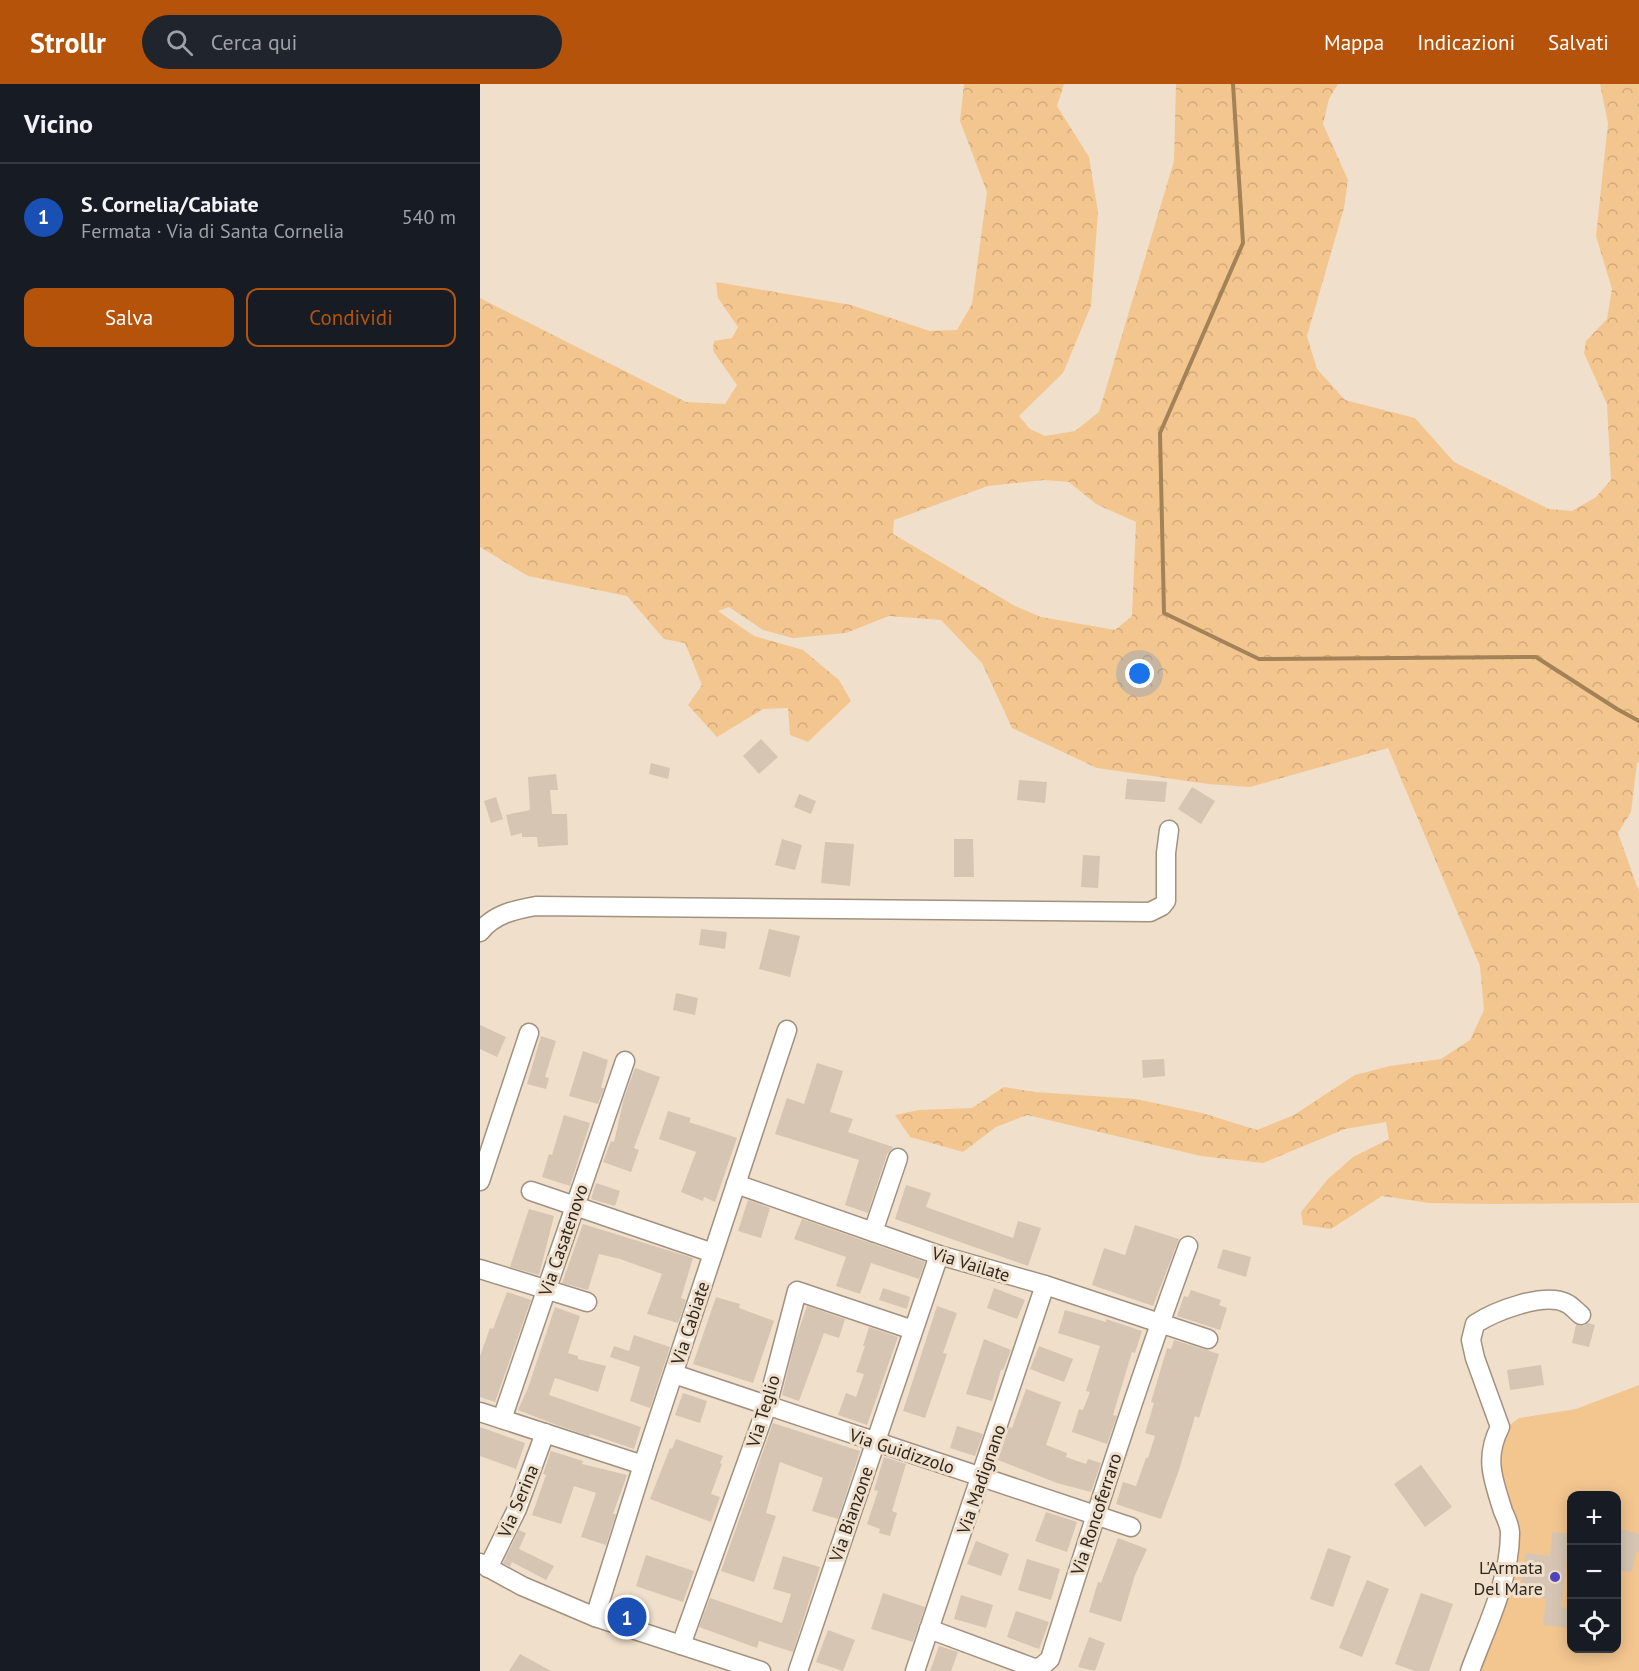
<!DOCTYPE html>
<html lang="it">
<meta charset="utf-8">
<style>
body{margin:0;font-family:"PT Sans",sans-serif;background:#20242c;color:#f1f3f6}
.controls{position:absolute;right:18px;bottom:18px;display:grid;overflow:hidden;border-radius:12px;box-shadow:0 3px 15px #0003}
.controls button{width:54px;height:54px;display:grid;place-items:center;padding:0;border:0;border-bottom:2px solid #363941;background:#171b24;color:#f1f3f6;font:30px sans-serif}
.you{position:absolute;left:660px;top:590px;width:21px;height:21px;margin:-15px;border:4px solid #fff;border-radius:50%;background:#1a73e8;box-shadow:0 0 0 9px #1a73e833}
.badge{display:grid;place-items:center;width:39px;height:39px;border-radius:50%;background:#b45309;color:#fff;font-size:20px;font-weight:700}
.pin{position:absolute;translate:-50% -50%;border:3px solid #fff;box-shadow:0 2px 6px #0006}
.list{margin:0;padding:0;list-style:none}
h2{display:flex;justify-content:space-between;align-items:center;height:78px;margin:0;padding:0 24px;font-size:26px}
h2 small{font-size:20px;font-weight:400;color:#9ea1a6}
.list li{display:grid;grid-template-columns:39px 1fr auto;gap:18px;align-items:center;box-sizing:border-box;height:108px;padding:0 24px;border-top:2px solid #363941}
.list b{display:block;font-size:22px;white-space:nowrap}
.list p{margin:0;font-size:20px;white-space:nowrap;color:#9ea1a6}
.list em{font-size:20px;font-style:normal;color:#9ea1a6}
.actions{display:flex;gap:12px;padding:18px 24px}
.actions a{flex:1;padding:14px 0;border:2px solid #b45309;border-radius:12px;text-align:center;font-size:21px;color:#b45309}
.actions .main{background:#b45309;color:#fff}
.icon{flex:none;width:33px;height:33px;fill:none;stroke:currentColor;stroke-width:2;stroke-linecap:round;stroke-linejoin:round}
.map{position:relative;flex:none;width:1159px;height:1587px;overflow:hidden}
header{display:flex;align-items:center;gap:36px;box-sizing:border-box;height:84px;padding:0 30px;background:#b45309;color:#fff}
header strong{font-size:28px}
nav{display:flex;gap:33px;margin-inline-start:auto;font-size:21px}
.search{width:420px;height:54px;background:#20242c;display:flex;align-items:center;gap:15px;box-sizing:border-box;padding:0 21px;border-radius:33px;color:#9ea1a6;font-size:22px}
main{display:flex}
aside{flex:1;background:#171b24}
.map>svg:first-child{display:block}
.forest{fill:url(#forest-crowns);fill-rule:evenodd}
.garden{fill:#f4c68f;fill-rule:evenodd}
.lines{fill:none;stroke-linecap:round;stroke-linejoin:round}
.stream{stroke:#a48257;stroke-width:4}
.building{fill:#d6c5b2}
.minor-casing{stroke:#a1917f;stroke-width:21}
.minor{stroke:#fff;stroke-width:18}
.poi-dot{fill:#5045bc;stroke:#f0dfcb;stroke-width:2}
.labels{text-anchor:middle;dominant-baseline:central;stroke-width:6;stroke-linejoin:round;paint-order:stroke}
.street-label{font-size:18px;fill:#2e2820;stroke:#f0dfcb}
.poi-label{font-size:18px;fill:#2e2820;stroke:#f0dfcb;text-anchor:end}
</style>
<header>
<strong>Strollr</strong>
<div class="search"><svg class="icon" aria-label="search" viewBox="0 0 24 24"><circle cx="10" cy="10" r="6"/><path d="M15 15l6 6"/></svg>Cerca qui</div>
<nav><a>Mappa</a><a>Indicazioni</a><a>Salvati</a></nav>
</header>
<main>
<aside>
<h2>Vicino<small></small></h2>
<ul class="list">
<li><span class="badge" style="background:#1a4fb4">1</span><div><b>S. Cornelia/Cabiate</b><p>Fermata · Via di Santa Cornelia</p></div><em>540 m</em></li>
</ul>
<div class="actions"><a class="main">Salva</a><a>Condividi</a></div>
</aside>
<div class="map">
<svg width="1159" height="1587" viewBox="0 0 1159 1587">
<defs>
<pattern id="forest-crowns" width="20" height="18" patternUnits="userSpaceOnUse" patternTransform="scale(1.5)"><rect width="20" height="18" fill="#f4c68f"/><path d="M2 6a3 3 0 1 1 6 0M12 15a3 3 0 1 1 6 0" fill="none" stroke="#d2aa7b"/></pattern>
</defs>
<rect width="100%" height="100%" fill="#f0dfcb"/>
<!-- forest -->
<path class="forest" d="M484,0h100l-7,22 32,51 9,55 -7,94 -28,67 -44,43 11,13 15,7 30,-5 24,-19 75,-251 2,-77h162l-9,15 -6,25 25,56 -4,28 -37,128 10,33 28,31 70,18 39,44 95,47 23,2 24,-14 15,-17 -4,-76 -23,-51 2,-12 21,-22 5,-30 -16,-53 12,-113 -8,-39h39v678l-2,1 -6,49 -13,21 21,59v311l-148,1 -62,-1 -47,-7 -51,33 -28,-4 -2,-13 27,-33 25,-22 36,-18 -3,-17 -41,7 -82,34 -62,-7 -174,-41 -31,12 -33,25 -53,-15 -15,-22 24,-5 53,-2 32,-21 31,5 101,7 66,14 55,17 37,-15 61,-40 35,-9 51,-7 29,-19 14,-30 -4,-44 -92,-218 -138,39 -42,-3 -111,-16 -85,-40 -30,-65 -41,-43 -52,-4 -43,17 -53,5 -30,-8 -34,-23 -11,4 36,25 49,14 36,30 12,21 -43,41 -18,-7 -2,-27 -25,1 -46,28 -29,-32 14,-20 -17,-42 -21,-4 -37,-43 -99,-20 -48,-29v-249l206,104 39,2 12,-19 -24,-34 1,-10 18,-3 6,-11 -20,-29 -2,-16 135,23 79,26 27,-1 15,-26 15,-112 -27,-71zM564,396l25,2 27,22 40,18 -4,94 -17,14 -74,-13 -26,-11 -122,-72 1,-14 94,-34z"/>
<!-- garden -->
<path class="garden" d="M1159,1301v286h-160l27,-84 -11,-128 12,-32 12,-9 57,-9zM1092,1412h44v152h-44z"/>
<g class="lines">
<!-- stream -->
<path class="stream" d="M753,0l10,159 -83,190 4,180 95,46 277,-2 81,52 22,12"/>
</g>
<!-- building -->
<g class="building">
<path d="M281,655l17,18 -19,17 -16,-18z"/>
<path d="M171,679l19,5 -2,11 -19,-5z"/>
<path d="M76,690l2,16h-8l2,24h15l1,31 -30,2 -1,-10h-15v-4l-11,3 -5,-21 24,-5 -2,-33z"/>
<path d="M647,695l40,3 -2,20 -40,-3z"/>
<path d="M539,696l28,2 -2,21 -28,-3z"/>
<path d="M712,703l23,14 -14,23 -23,-15z"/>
<path d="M319,710l17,7 -5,13 -17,-7z"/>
<path d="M16,713l7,22 -12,4 -7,-22z"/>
<path d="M302,755l20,6 -7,25 -20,-5z"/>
<path d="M474,755h19l1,38h-20z"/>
<path d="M345,758l29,2 -4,42 -29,-3z"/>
<path d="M603,771l17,1 -2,32 -17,-1z"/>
<path d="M221,845l26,3 -2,17 -26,-4z"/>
<path d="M289,845l31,7 -10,41 -31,-8z"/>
<path d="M196,909l22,5 -3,17 -22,-5z"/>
<path d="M0,941l26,12 -9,20 -17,-8z"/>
<path d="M61,952l15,5 -11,36 4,1 -3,11 -19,-5z"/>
<path d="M103,967l25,9 -7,28h3l-6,16 -29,-8z"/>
<path d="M684,975l1,17 -22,2 -1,-18z"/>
<path d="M337,979l26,8 -13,41 23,7 -5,13 45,15 -6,7 -19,59 -23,-8 14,-45 -84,-26 12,-36 17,6z"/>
<path d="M155,984l25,9 -26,71 5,2 -8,22 -28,-10 8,-21 3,1 10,-44z"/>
<path d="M188,1027l23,7 -2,4 48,16 -22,64 -11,-5 -1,4 -22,-9 15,-40 -37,-13z"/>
<path d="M84,1031l26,8 -20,63 -28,-9 7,-23 3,1z"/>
<path d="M116,1099l24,8 -5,15 -24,-7z"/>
<path d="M426,1101l25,8 -5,14 87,31 5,-17 23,7 -13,38 -133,-47z"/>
<path d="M268,1116l22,8 -9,30 -23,-7z"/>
<path d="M49,1125l25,7 -15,59 -29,-8z"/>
<path d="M322,1135l123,43 -6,17 -48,-16 -11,31 -24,-8 10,-29 -52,-18z"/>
<path d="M103,1140l110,34 -12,40 5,2 -8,23 -31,-9 15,-40 -42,-15 -21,-5 -11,36 -26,-7z"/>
<path d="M655,1141l44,14 -26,67 -61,-21 12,-37 21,7z"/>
<path d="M743,1165l28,8 -5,20 -29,-9z"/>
<path d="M403,1204l27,9 -3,12 -28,-9z"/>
<path d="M514,1204l31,12 -8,19 -30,-11z"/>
<path d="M711,1206l30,10 -2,5 8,3 -7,22 -43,-14 7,-20 4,1z"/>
<path d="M27,1208l24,8 -36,102 -15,-5v-41l10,-28 3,1z"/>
<path d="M236,1213l24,7 -1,4 35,13 -21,62 -60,-19z"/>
<path d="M327,1222l38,13 -6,19 -15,-5 -25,68 -17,-6 13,-54z"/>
<path d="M457,1222l20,7 -14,40 4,1 -22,64 -22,-7z"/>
<path d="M75,1223l25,9 -12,37 10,3v3l28,7 -8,26 -43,-14 -6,17 92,32 -7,22 -44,-15 -1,2 -35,-12 -36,-14 10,-22z"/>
<path d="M585,1226l41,12v-3l36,12 -7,22 -3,-1 -19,63 4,1 -10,28 -35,-12 7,-23 4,1 7,-18 -4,-1 14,-45 -42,-13z"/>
<path d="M1108,1239l7,2 -6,22 -17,-4 4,-18 8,1z"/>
<path d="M389,1243l29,10 -31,88 -29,-10 8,-22 10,4 8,-23 -8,-2 9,-26h-2z"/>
<path d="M154,1251l36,12 -20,61 -20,-7 10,-34 -30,-10 4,-11 15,5z"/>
<path d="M504,1255l27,11 -8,20h-2l-9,31 -26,-7z"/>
<path d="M694,1256l45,14 -20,64 -4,-2 -16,54 -18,49 -45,-15 7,-22 13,4 10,-28h2l7,-22 -10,-3 9,-30 -3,-1 16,-54 4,1z"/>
<path d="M559,1262l34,13 -9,23 -34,-13z"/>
<path d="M1061,1281l3,20 -34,5 -3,-20z"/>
<path d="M546,1305l35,13 -15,43 21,8 -1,4 20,7 2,-5 13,4 -10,29 -34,-9 -59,-23 11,-33 3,1z"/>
<path d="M203,1309l24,8 -7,22 -25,-8z"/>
<path d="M293,1339l87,28 -22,68 -26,-8 11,-33 -43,-16 -14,51 10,3 -22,66 -33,-11z"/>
<path d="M477,1342l26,8 -8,22 -25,-8z"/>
<path d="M0,1343l45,16 -9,26 -36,-13z"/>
<path d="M196,1355l47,17 -3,7 2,1 -11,30 9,3 -9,25 -61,-23 20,-51 2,1z"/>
<path d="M71,1367l32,10 -1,3 45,11 -14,39h3l-10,31 -25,-8 15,-44 -22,-7 -13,38 -29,-9 14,-40 -3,-1z"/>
<path d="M404,1373l22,7 -14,47 5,2 -7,23 -11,-3 1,-4 -13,-5 11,-33 -4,-1z"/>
<path d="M941,1381l31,42 -27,20 -31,-43z"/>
<path d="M566,1428l31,10 -10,30 -32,-11z"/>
<path d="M1137,1444l22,6v18l-3,-1 -4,21 -15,-2z"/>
<path d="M39,1446l7,3 -7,16 35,17 -8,14 -34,-18 -2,5 -7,-4z"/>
<path d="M1072,1448l18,2 -9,73 11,2 -3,19 -26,-3 3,-26 -27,-4 7,-42 24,3z"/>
<path d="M638,1454l29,11 -12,26 -14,47 -32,-10 9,-30 3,1z"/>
<path d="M496,1457l33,13 -8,22 -34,-12z"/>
<path d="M848,1464l23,8 -18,51 -23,-8z"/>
<path d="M166,1471l48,16 -11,31 -47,-16z"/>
<path d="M303,1472l37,11 -27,85 -34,-11 -2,7 -58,-21 11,-29 72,25 9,-29 -18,-5z"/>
<path d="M547,1475l33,10 -9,31 -33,-10z"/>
<path d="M887,1496l22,9 -27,68 -23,-9z"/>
<path d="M403,1509l42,14 -12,35 -42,-13z"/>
<path d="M941,1509l32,11 -24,67h-14l-20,-7z"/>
<path d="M481,1511l32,10 -7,23 -32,-9z"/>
<path d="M536,1527l33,11 -10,27 -32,-12z"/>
<path d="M348,1546l27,10 -12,31 -27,-9z"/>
<path d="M609,1553l16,6 -10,28 -17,-4z"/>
<path d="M459,1562l19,6 -7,19h-21z"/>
<path d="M40,1570l31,17h-42z"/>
</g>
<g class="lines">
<defs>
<g id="minor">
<path d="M0,848c14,-18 34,-22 56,-26l614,6 12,-6 4,-5v-48l3,-23"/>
<path d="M0,1097l49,-148"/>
<path d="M256,1100l203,71 106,30 163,54"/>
<path d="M51,1107l182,62"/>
<path d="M393,1148l25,-74"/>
<path d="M0,1185l107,33"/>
<path d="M194,1290l457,153"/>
<path d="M0,1328l163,53"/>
<path d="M22,1335l123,-358"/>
<path d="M0,1479l42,23 73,31 166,54"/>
<path d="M8,1484l29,-59 28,-76"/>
<path d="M115,1533l48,-152 144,-435"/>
<path d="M449,1545l105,39 7,-1 9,-8c44,-139 88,-277 138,-413"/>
<path d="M201,1561l86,-239 30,-115 116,39"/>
<path d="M318,1587l141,-416"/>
<path d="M435,1587l130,-386"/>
<path d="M990,1587c16,-44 40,-90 40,-138 0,-7 -4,-15 -7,-22 -10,-32 -19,-53 -3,-84l-25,-69 -4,-18 4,-16c20,-13 69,-32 91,-21 5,2 10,8 15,12"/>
</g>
</defs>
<!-- minor casing -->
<use href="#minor" class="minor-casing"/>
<!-- minor -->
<use href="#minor" class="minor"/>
</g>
<!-- markers -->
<circle class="poi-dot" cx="1075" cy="1493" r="6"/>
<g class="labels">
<!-- street labels -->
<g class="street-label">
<text transform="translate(83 1156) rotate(-71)">Via Casatenovo</text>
<text transform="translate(491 1180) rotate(17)">Via Vailate</text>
<text transform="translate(210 1239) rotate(-72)">Via Cabiate</text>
<text transform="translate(283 1327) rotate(-73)">Via Teglio</text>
<text transform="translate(422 1367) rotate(18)">Via Guidizzolo</text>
<text transform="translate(501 1395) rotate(-71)">Via Madignano</text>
<text transform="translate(38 1417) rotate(-67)">Via Serina</text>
<text transform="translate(371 1430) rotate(-71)">Via Bianzone</text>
<text transform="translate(616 1430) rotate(-72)">Via Roncoferraro</text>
</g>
<!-- poi labels -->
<g class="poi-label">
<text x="1063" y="1483">L'Armata<tspan x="1063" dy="21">Del Mare</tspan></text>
</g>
</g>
</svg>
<div class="controls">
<button>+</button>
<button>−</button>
<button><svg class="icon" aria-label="locate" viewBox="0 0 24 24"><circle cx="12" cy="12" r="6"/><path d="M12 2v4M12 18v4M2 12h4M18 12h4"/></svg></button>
</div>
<div class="you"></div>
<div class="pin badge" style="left:147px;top:1533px;background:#1a4fb4">1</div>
</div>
</main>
